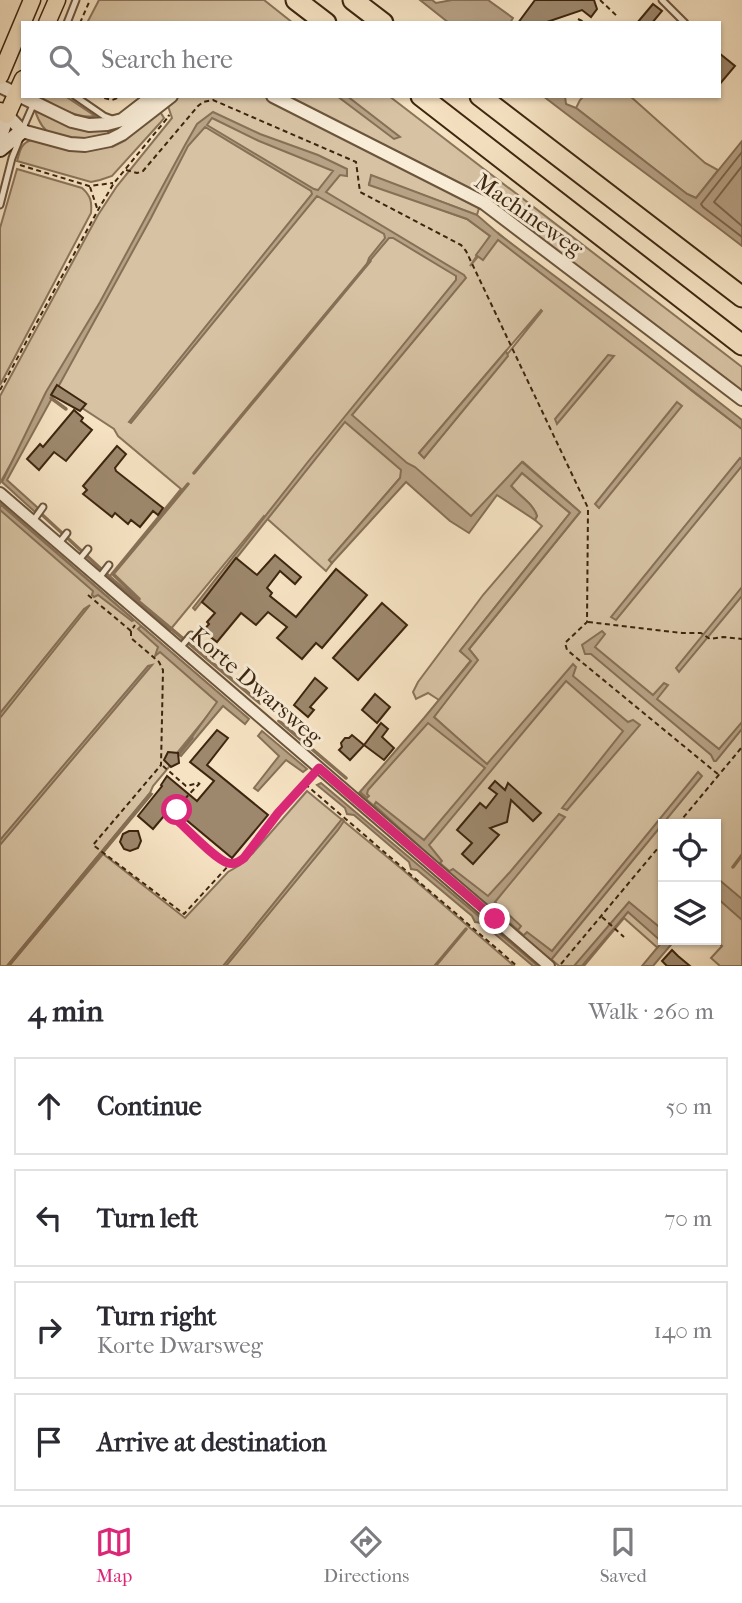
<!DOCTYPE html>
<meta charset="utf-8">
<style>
body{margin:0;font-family:"IM FELL French Canon",serif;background:#f2f2f3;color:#2b2b33}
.controls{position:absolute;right:21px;bottom:21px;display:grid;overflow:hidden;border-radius:0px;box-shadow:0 2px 5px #0004}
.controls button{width:63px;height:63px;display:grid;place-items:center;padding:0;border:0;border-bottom:2px solid #e1e1e2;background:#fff;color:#2b2b33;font:35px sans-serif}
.stop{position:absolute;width:21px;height:21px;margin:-16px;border:5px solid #db2777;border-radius:50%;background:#fff}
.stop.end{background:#db2777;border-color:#fff;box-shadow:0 2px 7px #0008}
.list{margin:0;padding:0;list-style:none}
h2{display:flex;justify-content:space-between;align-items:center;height:91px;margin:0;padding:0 28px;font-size:30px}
h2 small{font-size:23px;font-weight:400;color:#7c7c81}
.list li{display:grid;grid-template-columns:46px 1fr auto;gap:21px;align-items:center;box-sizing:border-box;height:98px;margin:0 14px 14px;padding:0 14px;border:2px solid #e1e1e2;border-radius:0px}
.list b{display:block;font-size:26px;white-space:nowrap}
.list p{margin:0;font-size:23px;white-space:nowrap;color:#7c7c81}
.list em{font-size:23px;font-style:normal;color:#7c7c81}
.icon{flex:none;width:38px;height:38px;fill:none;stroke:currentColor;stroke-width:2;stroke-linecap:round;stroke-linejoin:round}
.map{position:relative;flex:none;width:742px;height:966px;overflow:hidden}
.search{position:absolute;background:#fff;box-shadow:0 2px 5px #0004;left:21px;right:21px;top:21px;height:77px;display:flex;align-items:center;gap:18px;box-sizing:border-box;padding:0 24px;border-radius:0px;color:#7c7c81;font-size:26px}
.sheet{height:539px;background:#fff}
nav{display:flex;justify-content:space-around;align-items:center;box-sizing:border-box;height:98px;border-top:2px solid #e1e1e2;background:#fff;font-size:19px;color:#7c7c81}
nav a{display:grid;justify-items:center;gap:4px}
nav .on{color:#db2777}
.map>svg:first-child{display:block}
.green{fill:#d7c3a4;stroke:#8a745a;stroke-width:2;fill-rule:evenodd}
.water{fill:#b7a286;stroke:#867056;stroke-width:2;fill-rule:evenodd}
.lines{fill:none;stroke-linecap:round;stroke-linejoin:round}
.shore{stroke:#7a644a;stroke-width:2}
.stream{stroke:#867056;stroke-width:3.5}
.building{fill:#9d886d;stroke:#3d250f;stroke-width:2}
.service-casing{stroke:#6b543c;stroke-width:9}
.minor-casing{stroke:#6b543c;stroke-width:14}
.tertiary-casing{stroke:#6b543c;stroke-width:16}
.secondary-casing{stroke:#3d250f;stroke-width:18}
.primary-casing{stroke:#3d250f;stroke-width:19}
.motorway-casing{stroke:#3d250f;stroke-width:23}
.path{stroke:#3d250f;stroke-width:2;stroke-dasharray:5 3.5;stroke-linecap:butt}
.service{stroke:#f9edd8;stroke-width:5}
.minor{stroke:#f9edd8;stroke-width:10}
.tertiary{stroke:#f9edd8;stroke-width:12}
.secondary{stroke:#f9edd8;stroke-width:14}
.primary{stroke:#f6e3c3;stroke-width:16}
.motorway{stroke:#f6e3c3;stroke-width:19}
.route{stroke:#db2777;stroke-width:9}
.labels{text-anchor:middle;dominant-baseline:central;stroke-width:6;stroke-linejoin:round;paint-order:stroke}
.street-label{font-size:23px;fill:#3d250f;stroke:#f9edd8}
</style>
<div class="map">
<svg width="742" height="966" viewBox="0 0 742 966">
<rect width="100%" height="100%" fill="#f6e3c3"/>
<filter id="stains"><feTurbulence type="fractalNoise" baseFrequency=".00286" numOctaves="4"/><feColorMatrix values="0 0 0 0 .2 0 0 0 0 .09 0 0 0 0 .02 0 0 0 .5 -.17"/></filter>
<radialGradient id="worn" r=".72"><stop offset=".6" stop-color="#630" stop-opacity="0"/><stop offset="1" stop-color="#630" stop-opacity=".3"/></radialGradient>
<!-- green -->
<g class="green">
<path d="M99,0h165l29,23h-206z"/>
<path d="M43,96h22l30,20c-18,3 -37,-9 -53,-18z"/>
<path d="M179,96h86l172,87 42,25 -2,7 -105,-39 -3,8 98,35 23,17 -20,30 28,-33 194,158 50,38v537h-22l-9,-8 11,-12 -7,-6 1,-116h-53v116l-4,9 -35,-31 -40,48h-25l-200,-173 69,-71 52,37 -46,-42 43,-58 -8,-10 111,-137 -57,-50 -52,55 -71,-39 -71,82 3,3 -6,8 -62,-55 -94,114 -61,-53 72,-88 -63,-53 -4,-7 -61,-40 -53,94v-87l98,-181 19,-29 55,-68 -5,-15zM541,310l1,1 -118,147 -5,-5z"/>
<path d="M285,96h104l353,271v28l-217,-166 -35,-30 -48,-25z"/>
<path d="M584,96h46l75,67 13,7 -22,28 -9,-4 -111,-86 4,-8z"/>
<path d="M159,110l5,8 -4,5 -48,53 -12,4 -9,2 -74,-21c3,-9 3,-17 14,-21 16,2 32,8 48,9 34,4 57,-18 80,-39z"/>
<path d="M35,111c32,13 53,29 89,14 -7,13 -38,17 -52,15 -6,0 -16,-4 -22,-7 -8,-4 -12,-14 -15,-22z"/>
<path d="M17,169l65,19c9,8 10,14 9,25l-91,172v-157z"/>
<path d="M522,473l48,40 -110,138 11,9 -32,40 -11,-7 -12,6 -3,-7 5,-10 65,-87 59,-69 -7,-6 2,-4c-4,-13 -18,-20 -26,-31z"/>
<path d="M0,503l223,194 -46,56 2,2 -26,31 -3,7 -143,173h-7z"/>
<path d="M307,791l96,79 111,96h-505l94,-112 82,64 43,-46 12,-7 13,-12z"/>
</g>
<!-- water -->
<g class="water">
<path d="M420,0h12l4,3 16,-3h36l25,18 -3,5h-61z"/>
<path d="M337,96h10l53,41 -6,2z"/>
<path d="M543,96h22l1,8 10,4 111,86 9,4 46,-57v105c-66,-51 -133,-99 -199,-150z"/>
<path d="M213,112l47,22 58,21 29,14v7l-7,-1 -14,17 138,83 2,3 -114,137 55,48 8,4 56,49 51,-54 58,50 -111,137 9,11 -44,57 53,47 86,-100 3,3 -3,9 55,46 5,-2 7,5 -73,85 -5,-2 61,-77 -57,-50 -137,164 13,16 -3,3 -65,-59 2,-3 48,38 61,-72 -57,-45 -60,67 -1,4 2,2 -2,2 -7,-6 64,-74 47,-57 -11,-10 110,-138 -48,-40 -11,13c8,10 22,17 26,30l-2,4 -38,-25 -28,38 -19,-12 -44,-39 -74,81 -3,-3 71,-82 1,-8 -56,-48 -150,188 -2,-2 114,-145 149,-183v-4l-63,-38h-4l-22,26 2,-6 16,-20 -1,-4 -67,-38 -186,227 -2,-1 183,-228 -1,-3 -106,-64 -17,19 -37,72 -144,262 31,28 -3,4 -33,-30 44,-90 54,-90 85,-157 12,-21zM212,118l47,23 74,30 -15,19 -4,-1 -107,-64z"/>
<path d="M371,175l106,40 23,20 116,87 126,98v9l-244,-189 -15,20 -7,-5 14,-19 -23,-17 -98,-34z"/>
<path d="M506,351l2,5 -84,102 -5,-5z"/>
<path d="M608,355l6,1 -57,68 -2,-5z"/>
<path d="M677,402l5,4 -83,102 -4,-4z"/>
<path d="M740,458l2,2v6l-126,154 -5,-3z"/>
<path d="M0,504l134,116 -2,1 -34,-26 -4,2 -2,-2 1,-4 -93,-81z"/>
<path d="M742,587v9l-63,76 -3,-4z"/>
<path d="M90,605l-90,113v-5l84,-104z"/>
<path d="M141,626l108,93 -4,5 -22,-18 -42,50 -2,-1 38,-53 -57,-50 -5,4 3,-9 -20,-18z"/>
<path d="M602,631l3,3 -10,13 58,48 11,-12 4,2 -11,14 62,50 23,-27v7l-26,32h-2l-3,-6 -120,-101h-6l-3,-9z"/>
<path d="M152,665l-152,180v-5l148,-174z"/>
<path d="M262,731l45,38 -4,3 -17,-12 -28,31 -4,-3 25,-32 -21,-20z"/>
<path d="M698,772l4,4 -151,184 -29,-23 5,-5 25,19z"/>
<path d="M321,783l217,183h-5l-51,-43 -7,-1 -3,-6 -55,-46 -6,-1 -2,-7 -55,-47 -7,-1 -2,-6 -28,-23z"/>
<path d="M150,793l2,1 -143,172h-2z"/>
<path d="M559,814l6,3 -70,85 26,24 -3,4 -70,-58 5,-3 35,27 22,-24z"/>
<path d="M342,819l2,2 -6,9 -112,136h-3z"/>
<path d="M717,878l25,21v21l-26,-23z"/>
<path d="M629,902l34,28v10h12l-22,26h-11l20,-24 -34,-30 -46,54h-8z"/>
</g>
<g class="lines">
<!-- shore -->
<g class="shore">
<path d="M742,152l-41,52 2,3 39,30"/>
<path d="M742,166l-28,36 28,24"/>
</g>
<!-- stream -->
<g class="stream">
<path d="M51,398l15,11"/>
<path d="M194,473l176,-212"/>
<path d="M37,510l76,70 147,123"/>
<path d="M139,599l-26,-25 75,-90"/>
<path d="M279,721l67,57"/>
<path d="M178,755l14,-17"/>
<path d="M733,867l9,-12"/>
<path d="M435,966l31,-37"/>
</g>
</g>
<!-- building -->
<g class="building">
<path d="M535,0h59l3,9 -6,8 -9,-7 -38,13h-26z"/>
<path d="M653,4l9,7 -10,12h-15z"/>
<path d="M719,53l16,13 -16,19z"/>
<path d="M57,385l29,19 -6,7 -29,-16z"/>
<path d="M74,410l9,8 -2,3 11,9 -26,31 -12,-9 -15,18 -12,-11 13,-15 3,3z"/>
<path d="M117,446l9,8 -11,14 1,3 47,37 -5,7 -5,-4 -13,16 -9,-7 -3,4 -13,-11 -3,4 -29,-23 4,-4 -4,-4z"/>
<path d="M275,555l26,22 -6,7 -15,-13 -13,17 5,5 -2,3 26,21 40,-48 31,26 -45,53 -6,-5 -14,16 -25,-21 10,-11 -19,-15 -12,13 -15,-12 -24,29 -14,-11 6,-7 -2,-2 8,-9 -13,-11 34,-44 21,17z"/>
<path d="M382,603l25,22 -49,55 -25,-22z"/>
<path d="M315,678l12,10 -17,19 4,3 -6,7 -14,-12z"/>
<path d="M375,694l15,13 -13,16 -15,-13z"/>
<path d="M381,723l7,6 -6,8 12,11 -10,12 -20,-15 -14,15 -11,-10 3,-3 -1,-4 4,-5h4l3,-3 12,10z"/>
<path d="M217,730l11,8 -21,27 61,50 -36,43 -48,-40 2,-3 -12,-11 -21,25 -15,-13 24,-30 -1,-1 6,-9 30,25 17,-20 -24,-19z"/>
<path d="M168,752l10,1 1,10 -8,4 -7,-7z"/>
<path d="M495,781l10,9 3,-7 33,30 -8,8 -22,-21 -4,22 -17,6 9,7 -26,29 -11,-10 10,-11 -15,-13 23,-27 6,5 11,-14 -8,-6z"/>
<path d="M129,831h9l3,10 -3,7 -8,3 -6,-2 -4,-7 3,-8z"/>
<path d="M672,950l6,6 12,10h-23l-5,-5z"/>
</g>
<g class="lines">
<defs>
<g id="service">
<path d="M662,0l23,23"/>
<path d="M67,23l9,-23"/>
<path d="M75,96l29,20 8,3"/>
<path d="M23,128l14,-32"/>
<path d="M0,205l12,-47 8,-20"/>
<path d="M33,521l10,-14"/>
<path d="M59,543l8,-10"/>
<path d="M79,560l9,-11"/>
<path d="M99,578l10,-13"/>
<path d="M180,648l11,-13"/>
</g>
<path id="minor" d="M0,493l549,473"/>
<g id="tertiary">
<path d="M0,86l72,35 17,4 18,-1 15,-4 31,-24"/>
<path d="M273,96l211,107 258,196"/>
<path d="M7,115l15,16 48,13 15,1 25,-5 12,-6 49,-38"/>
</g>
<g id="secondary">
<path d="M0,136l7,-21"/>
<path d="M0,149l22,-18"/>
</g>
<g id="primary">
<path d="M47,23l10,-23"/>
<path d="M0,76l32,-76"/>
<path d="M0,111l7,4 16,-36"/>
</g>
<g id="motorway">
<path d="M296,0l30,23"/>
<path d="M353,0l30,23"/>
<path d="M421,96l321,249"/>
<path d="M480,96l262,201"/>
</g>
</defs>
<!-- service casing -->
<use href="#service" class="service-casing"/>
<!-- minor casing -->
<use href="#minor" class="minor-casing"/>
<!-- tertiary casing -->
<use href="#tertiary" class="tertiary-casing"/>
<!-- secondary casing -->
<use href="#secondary" class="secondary-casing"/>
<!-- primary casing -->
<use href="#primary" class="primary-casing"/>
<!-- motorway casing -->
<use href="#motorway" class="motorway-casing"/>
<!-- path -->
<g class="path">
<path d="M600,0l18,17"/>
<path d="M578,19l8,4"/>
<path d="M80,23l10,-23"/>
<path d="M96,96l16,4 11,-4"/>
<path d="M20,165l69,21 24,-3"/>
<path d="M126,170l11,3 6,-2 55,-65 5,-4 10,-2 143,62 4,30 101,53 5,6 122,257 -1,114 -22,21 2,7 152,125"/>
<path d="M90,187l7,21"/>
<path d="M0,390l98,-180 16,-27 55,-67 -1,-1"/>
<path d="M88,595l43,36 4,-6"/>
<path d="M588,622l94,11h19l9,6 13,-2 19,2"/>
<path d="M131,631v7l28,24 4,8 -2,95 -68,80 91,69 46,-50"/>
<path d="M163,766l23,20 13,-3"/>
<path d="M200,783c-10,11 -26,23 -22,38 11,10 37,38 50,42 6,2 11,-1 16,-5l34,-45 34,-37"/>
<path d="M305,784l212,182"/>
<path d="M678,824l64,-77"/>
<path d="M602,917l22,20"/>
<path d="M561,964l102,-122"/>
</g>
<!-- service -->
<use href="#service" class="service"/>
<!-- minor -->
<use href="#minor" class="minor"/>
<!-- tertiary -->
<use href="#tertiary" class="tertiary"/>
<!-- secondary -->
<use href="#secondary" class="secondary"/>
<!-- primary -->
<use href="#primary" class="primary"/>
<!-- motorway -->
<use href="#motorway" class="motorway"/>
</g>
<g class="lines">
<!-- route -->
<path class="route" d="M177,810l-1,7 2,4c11,10 37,38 50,42 6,2 11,-1 16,-5l34,-45 41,-45 176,151"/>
</g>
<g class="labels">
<!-- street labels -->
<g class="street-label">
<text transform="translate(529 215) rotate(35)">Machineweg</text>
<text transform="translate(256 686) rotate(41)">Korte Dwarsweg</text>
</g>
</g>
<rect width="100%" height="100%" filter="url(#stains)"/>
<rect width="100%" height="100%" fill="url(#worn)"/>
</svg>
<div class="controls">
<button><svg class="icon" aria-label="locate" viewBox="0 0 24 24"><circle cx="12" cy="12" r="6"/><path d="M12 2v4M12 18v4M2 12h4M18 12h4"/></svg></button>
<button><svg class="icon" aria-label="layers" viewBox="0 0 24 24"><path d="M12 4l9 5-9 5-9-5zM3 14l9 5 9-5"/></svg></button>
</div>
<div class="stop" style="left:177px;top:810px"></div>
<div class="stop end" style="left:495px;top:919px"></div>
<div class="search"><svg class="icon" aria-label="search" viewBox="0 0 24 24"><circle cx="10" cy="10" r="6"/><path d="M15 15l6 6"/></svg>Search here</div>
</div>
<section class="sheet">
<h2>4 min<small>Walk · 260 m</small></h2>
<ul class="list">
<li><svg class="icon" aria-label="ahead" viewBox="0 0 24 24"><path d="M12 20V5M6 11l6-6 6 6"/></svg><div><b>Continue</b></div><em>50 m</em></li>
<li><svg class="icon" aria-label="left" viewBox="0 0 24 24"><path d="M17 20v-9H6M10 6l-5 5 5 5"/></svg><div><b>Turn left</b></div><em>70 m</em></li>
<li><svg class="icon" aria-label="right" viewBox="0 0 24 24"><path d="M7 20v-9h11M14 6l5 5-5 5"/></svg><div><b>Turn right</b><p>Korte Dwarsweg</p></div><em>140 m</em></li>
<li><svg class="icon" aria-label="arrive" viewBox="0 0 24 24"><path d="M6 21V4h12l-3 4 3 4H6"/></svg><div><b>Arrive at destination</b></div></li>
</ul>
</section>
<nav>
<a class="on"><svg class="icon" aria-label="map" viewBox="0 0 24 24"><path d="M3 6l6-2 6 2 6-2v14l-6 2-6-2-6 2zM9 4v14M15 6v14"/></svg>Map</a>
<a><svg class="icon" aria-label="directions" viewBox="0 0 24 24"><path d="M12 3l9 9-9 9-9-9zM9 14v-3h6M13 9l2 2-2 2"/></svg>Directions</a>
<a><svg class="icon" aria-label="saved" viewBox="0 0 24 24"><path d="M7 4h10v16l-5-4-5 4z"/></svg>Saved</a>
</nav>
